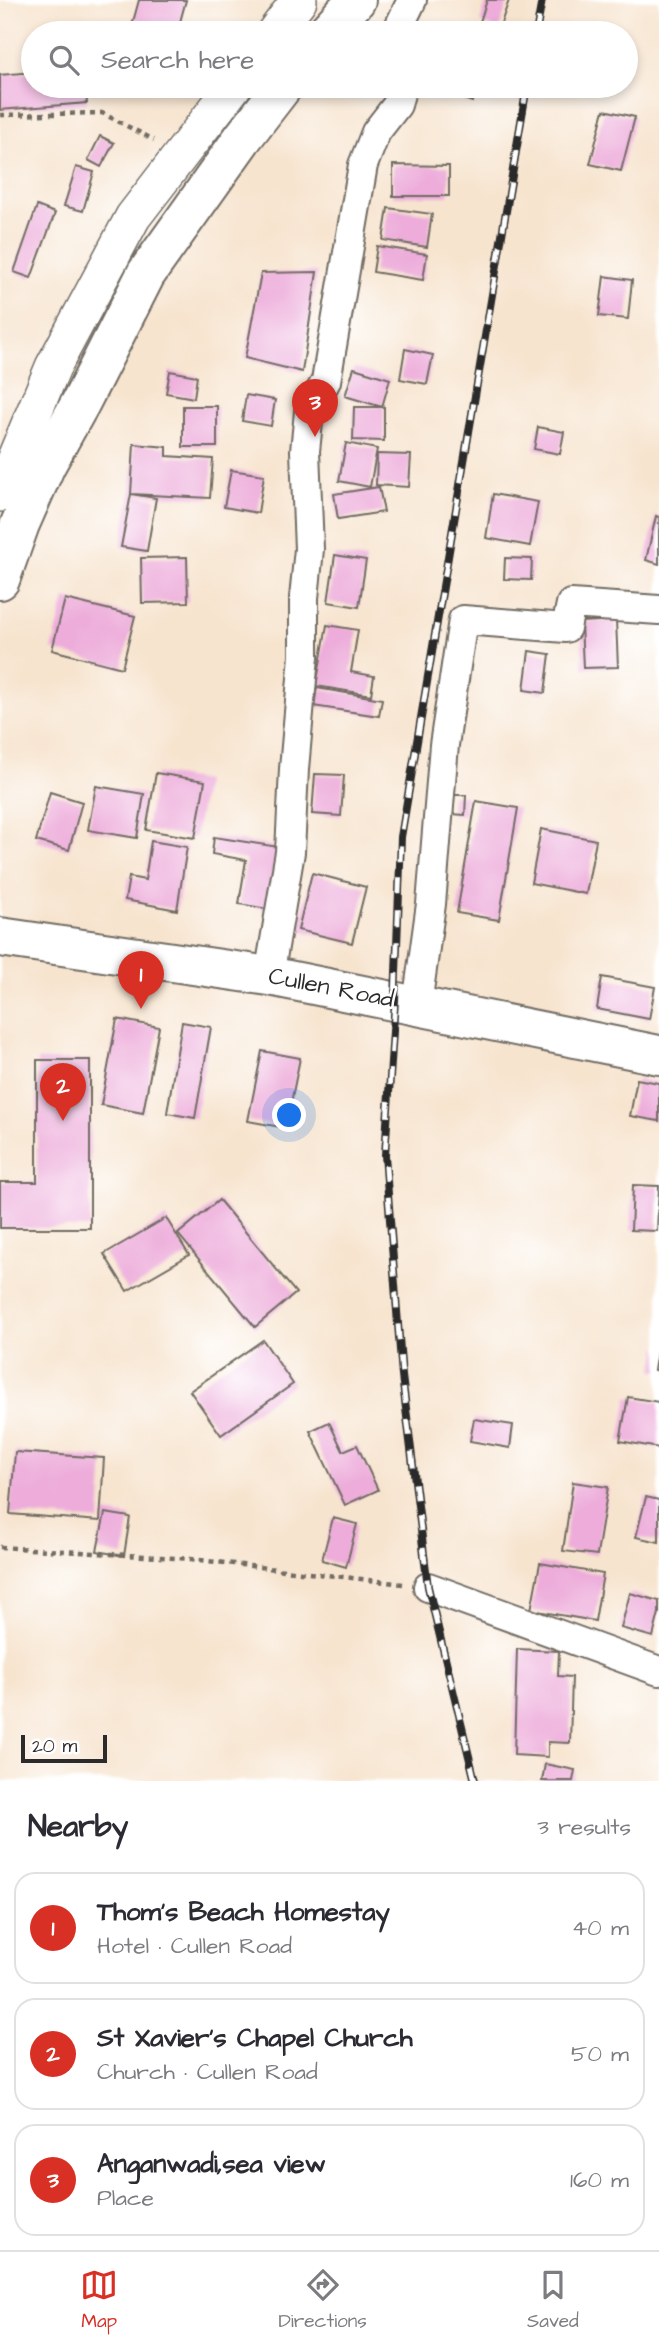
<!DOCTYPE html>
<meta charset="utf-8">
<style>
body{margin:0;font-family:"Architects Daughter",sans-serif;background:#f2f2f3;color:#2b2b33}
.scale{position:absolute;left:21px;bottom:18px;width:86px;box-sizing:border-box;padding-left:7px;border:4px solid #2b2b2b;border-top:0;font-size:19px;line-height:24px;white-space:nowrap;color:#2b2b2b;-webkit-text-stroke:5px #fff;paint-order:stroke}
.you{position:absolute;left:290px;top:1116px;width:24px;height:24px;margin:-18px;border:5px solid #fff;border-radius:50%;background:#1a73e8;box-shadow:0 0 0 10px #1a73e833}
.badge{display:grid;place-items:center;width:46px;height:46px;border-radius:50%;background:#d93025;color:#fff;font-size:23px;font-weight:700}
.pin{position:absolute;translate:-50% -58px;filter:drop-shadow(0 2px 4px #0008)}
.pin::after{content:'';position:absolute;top:37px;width:24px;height:21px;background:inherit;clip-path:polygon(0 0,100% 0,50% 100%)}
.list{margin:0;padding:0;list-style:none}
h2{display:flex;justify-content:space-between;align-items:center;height:91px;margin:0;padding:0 28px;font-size:30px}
h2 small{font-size:23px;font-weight:400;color:#7c7c81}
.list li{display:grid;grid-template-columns:46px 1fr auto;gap:21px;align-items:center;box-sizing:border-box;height:112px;margin:0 14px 14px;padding:0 14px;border:2px solid #e1e1e2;border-radius:21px}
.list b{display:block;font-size:26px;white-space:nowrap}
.list p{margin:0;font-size:23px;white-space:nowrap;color:#7c7c81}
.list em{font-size:23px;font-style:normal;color:#7c7c81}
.icon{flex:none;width:38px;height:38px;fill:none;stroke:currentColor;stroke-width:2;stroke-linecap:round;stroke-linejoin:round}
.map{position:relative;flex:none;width:659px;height:1781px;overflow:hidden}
.search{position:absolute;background:#fff;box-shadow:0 4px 10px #0003;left:21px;right:21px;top:21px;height:77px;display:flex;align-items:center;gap:18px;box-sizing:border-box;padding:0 24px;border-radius:38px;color:#7c7c81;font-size:26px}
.sheet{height:469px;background:#fff}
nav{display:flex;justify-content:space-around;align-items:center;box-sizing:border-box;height:98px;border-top:2px solid #e1e1e2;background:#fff;font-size:19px;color:#7c7c81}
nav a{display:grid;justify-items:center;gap:4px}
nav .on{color:#d93025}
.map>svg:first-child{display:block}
.building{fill:#edacda}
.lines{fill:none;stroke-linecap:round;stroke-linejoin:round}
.minor-casing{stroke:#726c64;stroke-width:32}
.tertiary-casing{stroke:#726c64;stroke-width:38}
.secondary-casing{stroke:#726c64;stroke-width:42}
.trunk-casing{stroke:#726c64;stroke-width:42}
.path{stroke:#726c64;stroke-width:4.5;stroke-dasharray:5 5;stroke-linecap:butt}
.minor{stroke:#fff;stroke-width:28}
.tertiary{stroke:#fff;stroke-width:35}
.secondary{stroke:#fff;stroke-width:38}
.trunk{stroke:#fff;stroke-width:38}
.rail-casing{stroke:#2b2b2b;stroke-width:8}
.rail{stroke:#fff;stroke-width:5;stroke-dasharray:16;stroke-linecap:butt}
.labels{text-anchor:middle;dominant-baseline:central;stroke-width:5;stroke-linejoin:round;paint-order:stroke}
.street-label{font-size:24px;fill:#2b2b2b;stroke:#fff}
</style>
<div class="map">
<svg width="659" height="1781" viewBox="0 0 659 1781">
<rect width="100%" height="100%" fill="#fff"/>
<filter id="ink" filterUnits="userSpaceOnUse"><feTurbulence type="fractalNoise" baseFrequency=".0143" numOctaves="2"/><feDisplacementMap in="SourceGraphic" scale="14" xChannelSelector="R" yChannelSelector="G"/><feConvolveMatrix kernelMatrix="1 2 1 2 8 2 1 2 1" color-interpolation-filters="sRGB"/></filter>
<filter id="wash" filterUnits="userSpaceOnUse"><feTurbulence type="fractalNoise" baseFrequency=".00686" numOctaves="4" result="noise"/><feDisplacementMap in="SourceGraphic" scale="28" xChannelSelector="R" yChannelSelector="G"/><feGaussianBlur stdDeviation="1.57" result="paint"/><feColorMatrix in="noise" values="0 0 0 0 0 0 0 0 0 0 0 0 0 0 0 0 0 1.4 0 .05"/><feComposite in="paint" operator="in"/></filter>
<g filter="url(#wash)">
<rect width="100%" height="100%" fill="#f7e4cf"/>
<g id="blocks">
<!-- building -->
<g class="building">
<path d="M139,0h47l-9,33h-47z"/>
<path d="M487,0h22l-10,29 -19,-7z"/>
<path d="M33,72v14h52l2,17 -87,7v-35z"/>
<path d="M443,86h35l-6,16 -31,-11z"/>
<path d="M604,110l31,7 -14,54 -31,-7z"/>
<path d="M100,136l14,7 -13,24 -13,-7z"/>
<path d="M393,165l56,1v30h-56z"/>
<path d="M76,167l18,5 -11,39 -19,-5z"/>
<path d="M37,206l18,7 -24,65 -17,-6z"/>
<path d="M388,208l44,6 -5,33 -44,-7z"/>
<path d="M377,246l50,8 -4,26 -50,-8z"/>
<path d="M317,272l-15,100 -57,-14 16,-85z"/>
<path d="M604,276l28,4 -4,39 -29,-3z"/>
<path d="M405,349l28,6 -6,29 -27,-5z"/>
<path d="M354,368l36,11 -8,28 -37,-11z"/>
<path d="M170,371l27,5 -3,22 -28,-5z"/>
<path d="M246,395l29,5 -4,26 -29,-5z"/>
<rect x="183" y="406" width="34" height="41"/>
<path d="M354,407h30v34l-31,-1z"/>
<path d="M538,427l26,5 -4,22 -26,-5z"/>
<path d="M346,443l31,6 -7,38 -31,-6z"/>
<path d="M134,444l33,3v9l46,3 -3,39 -79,-4 25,4 -9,53 -26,-4 10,-53z"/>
<path d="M377,454l34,1 -2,32 -33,-2z"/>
<path d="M231,470l33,5 -6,38 -34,-6z"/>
<path d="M379,487l5,25 -46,7 -4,-25z"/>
<path d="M493,494l45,8 -8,44 -44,-8z"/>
<path d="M656,516l3,1v47l-13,-4z"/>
<path d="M335,555l31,5 -7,47 -31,-5z"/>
<path d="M187,557l1,45 -46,1 -1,-45z"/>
<path d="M505,558l27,1 -1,21 -27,-1z"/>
<path d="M65,599l70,17 -13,52 -70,-18z"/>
<path d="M616,620l2,47 -35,1 -2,-46z"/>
<path d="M327,625l31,5 -7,42 23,4 -3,19 -55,-9z"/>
<path d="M529,651l21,3 -5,39 -21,-3z"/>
<path d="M317,688l65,11 -3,17 -66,-10z"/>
<path d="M156,773l49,8 -10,57 -49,-8z"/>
<path d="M315,774l29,1 -3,41 -29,-2z"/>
<path d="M96,786l48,8 -7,44 -49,-8z"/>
<path d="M50,792l32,10 -13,48 -33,-9z"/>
<path d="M452,795h14l-1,20 -14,-1z"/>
<path d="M476,801l42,7 -19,112 -42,-7z"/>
<path d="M541,829l55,11 -10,54 -55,-11z"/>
<path d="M214,837l65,10 -11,62 -29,-5 7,-44 -34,-6z"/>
<path d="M151,841l36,6 -10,63 -52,-10 4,-23 16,3z"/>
<path d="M312,873l54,14 -14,56 -54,-13z"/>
<path d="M602,977l53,10 -6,32 -52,-10z"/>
<path d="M117,1019l42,8 -16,86 -42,-8z"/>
<path d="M182,1022l29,5 -16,91 -28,-5z"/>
<path d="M262,1051l38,7 -14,70 -38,-7z"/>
<path d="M37,1060h53v168h-90v-46h37z"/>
<path d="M637,1079l22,4v38l-29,-5z"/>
<path d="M633,1185l26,1 -2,45 -26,-1z"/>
<path d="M219,1200l77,93 -41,34 -77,-93z"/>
<path d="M166,1218l23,37 -62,36 -23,-37z"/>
<path d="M263,1340l30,44 -72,51 -31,-44z"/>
<path d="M658,1346h1v25l-5,-1z"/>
<path d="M628,1397l31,5v46l-39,-7z"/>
<path d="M474,1419l39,6 -3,23 -40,-7z"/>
<path d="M329,1422l14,29 14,-6 21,45 -33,15 -35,-74z"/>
<path d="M15,1452l89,6 -4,63 -90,-7z"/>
<path d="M573,1482l35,5 -11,68 -34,-4z"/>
<path d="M646,1497l13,3v42l-23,-5z"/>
<path d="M105,1513l25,4 -6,39 -27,-5z"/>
<path d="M333,1518l24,6 -11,43 -24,-7z"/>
<path d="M540,1563l63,11 -8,47 -64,-11z"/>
<path d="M630,1593l29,8v12l-6,24 -32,-9z"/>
<path d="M517,1649l42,2 -1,25 14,1 -2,66 -22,-1v15l-34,-2z"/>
<path d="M545,1764l30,6 -2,11h-31z"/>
</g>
</g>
</g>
<g filter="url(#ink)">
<use href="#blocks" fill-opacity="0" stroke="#726c64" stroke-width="2"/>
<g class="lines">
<defs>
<g id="minor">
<path d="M396,33l16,-33"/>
<path d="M269,976l21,-124 4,-83 10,-113v-58l5,-49 -4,-98 4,-39 17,-31 37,-216 13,-33 21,-27 5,-19"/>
<path d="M417,1005l14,-101 13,-159 19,-125 103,8 5,-24 88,6"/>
<path d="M428,1587l231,84"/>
</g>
<g id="tertiary">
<path d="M274,33l25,-33"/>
<path d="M0,494l53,-127 80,-150 101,-131"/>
</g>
<path id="secondary" d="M0,937l269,39 390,79"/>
<g id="trunk">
<path d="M326,33l30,-33"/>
<path d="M0,580l20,-56 26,-59 35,-63 65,-128 96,-135 41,-53"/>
</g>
</defs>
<!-- minor casing -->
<use href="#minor" class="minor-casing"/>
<!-- tertiary casing -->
<use href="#tertiary" class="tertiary-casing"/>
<!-- secondary casing -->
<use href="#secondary" class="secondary-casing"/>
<!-- trunk casing -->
<use href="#trunk" class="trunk-casing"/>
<!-- path -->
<g class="path">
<path d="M0,115l102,-2 52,27"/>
<path d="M0,1547l191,12 212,25"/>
</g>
<!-- minor -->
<use href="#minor" class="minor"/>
<!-- tertiary -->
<use href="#tertiary" class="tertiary"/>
<!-- secondary -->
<use href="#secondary" class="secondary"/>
<!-- trunk -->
<use href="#trunk" class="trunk"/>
<defs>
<g id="rail">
<path d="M536,33l6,-33"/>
<path d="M475,1781l-47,-194 -26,-211 -17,-221 10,-155 6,-163 126,-751"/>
</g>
</defs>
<!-- rail casing -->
<use href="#rail" class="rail-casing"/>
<!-- rail -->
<use href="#rail" class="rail"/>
</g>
</g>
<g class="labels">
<!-- street labels -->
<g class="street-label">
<text transform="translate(331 988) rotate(11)">Cullen Road</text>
</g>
</g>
</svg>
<div class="scale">20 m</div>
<div class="you"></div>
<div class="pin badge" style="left:141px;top:1009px">1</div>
<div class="pin badge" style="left:63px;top:1121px">2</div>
<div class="pin badge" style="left:315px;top:437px">3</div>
<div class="search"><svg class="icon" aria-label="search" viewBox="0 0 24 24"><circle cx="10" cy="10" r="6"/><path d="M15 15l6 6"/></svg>Search here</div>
</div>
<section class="sheet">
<h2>Nearby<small>3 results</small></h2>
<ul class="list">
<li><span class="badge">1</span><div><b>Thom's Beach Homestay</b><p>Hotel · Cullen Road</p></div><em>40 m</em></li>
<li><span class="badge">2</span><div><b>St Xavier's Chapel Church</b><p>Church · Cullen Road</p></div><em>50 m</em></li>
<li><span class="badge">3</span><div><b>Anganwadi,sea view</b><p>Place</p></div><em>160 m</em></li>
</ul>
</section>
<nav>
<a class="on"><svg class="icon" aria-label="map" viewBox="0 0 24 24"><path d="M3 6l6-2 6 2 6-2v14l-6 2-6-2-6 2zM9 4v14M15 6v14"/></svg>Map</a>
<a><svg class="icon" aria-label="directions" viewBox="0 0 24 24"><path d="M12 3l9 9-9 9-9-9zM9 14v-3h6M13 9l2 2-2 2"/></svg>Directions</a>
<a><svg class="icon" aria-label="saved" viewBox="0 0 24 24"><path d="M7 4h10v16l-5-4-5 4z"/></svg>Saved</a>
</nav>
